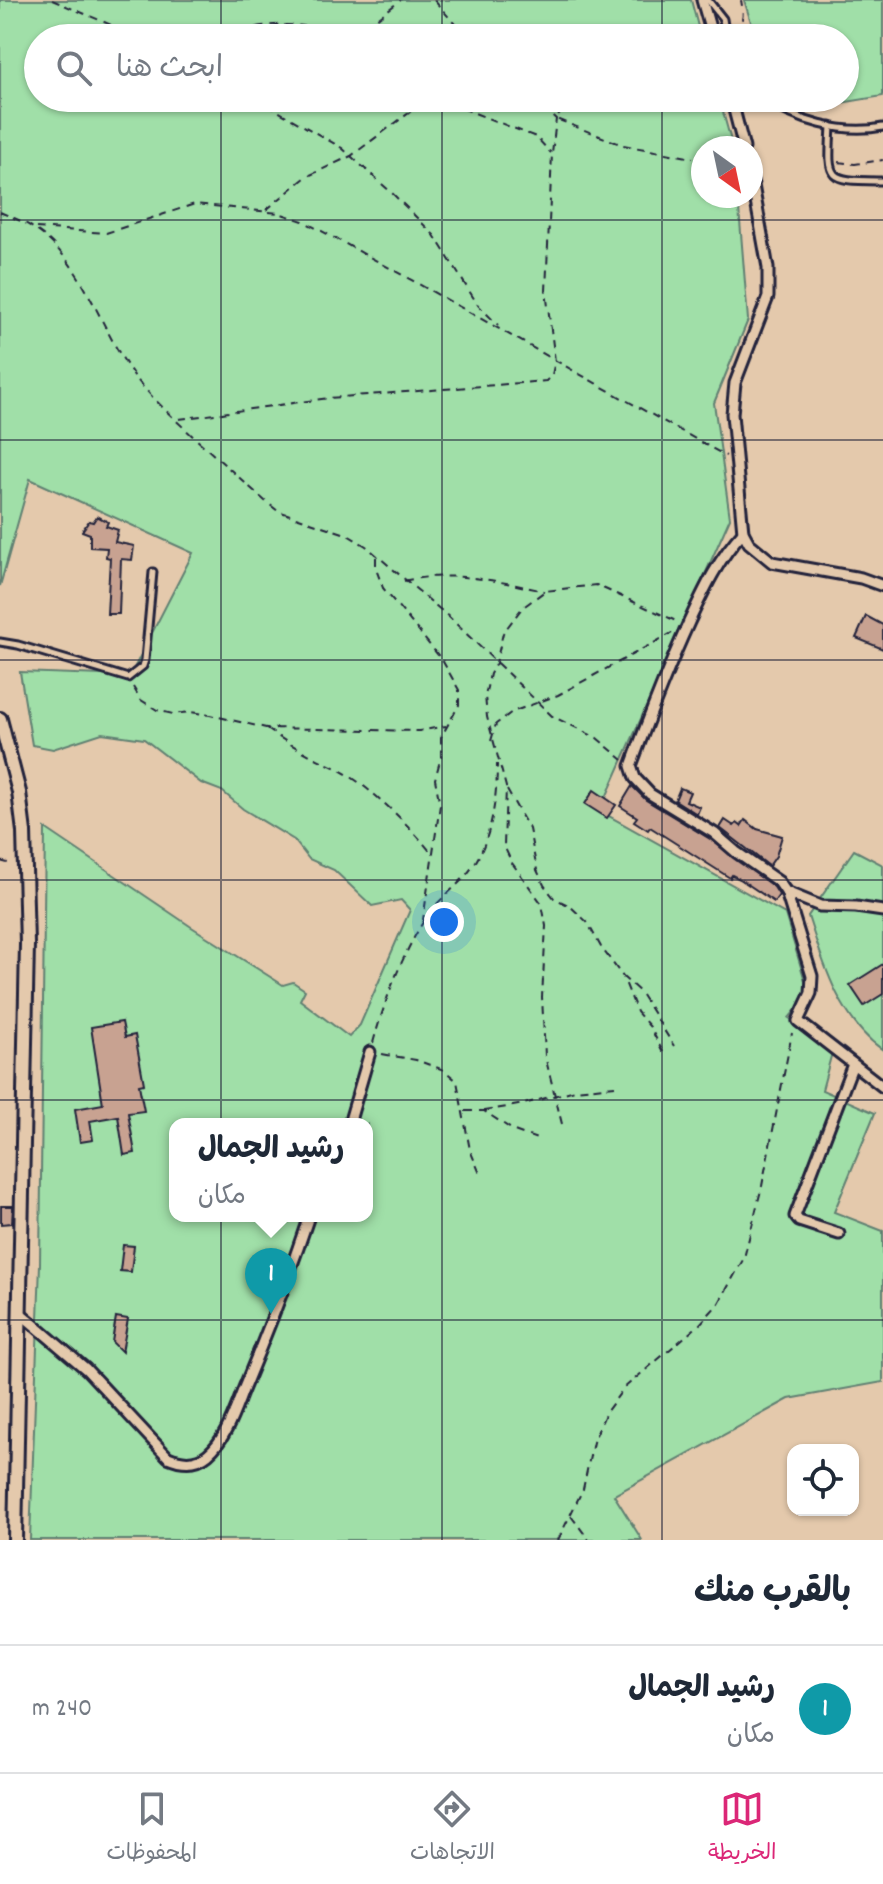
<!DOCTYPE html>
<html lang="ar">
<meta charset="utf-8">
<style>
body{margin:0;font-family:Dekko,"Playpen Sans Arabic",sans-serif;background:#f2f2f3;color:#1f2937;direction:rtl}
.controls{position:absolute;right:24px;bottom:24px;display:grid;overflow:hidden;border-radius:16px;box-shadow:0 2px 6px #0004}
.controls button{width:72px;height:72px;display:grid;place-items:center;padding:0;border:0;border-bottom:2px solid #e0e1e3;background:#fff;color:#1f2937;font:40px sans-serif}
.compass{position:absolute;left:691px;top:136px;width:72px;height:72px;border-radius:50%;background:#fff;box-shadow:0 2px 6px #0004;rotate:147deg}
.you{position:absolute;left:444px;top:922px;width:28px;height:28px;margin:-20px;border:6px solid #fff;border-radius:50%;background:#1a73e8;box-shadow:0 0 0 12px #1a73e833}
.badge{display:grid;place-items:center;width:52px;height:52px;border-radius:50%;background:#db2777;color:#fff;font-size:26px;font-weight:700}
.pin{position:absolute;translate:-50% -66px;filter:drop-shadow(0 2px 4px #0008)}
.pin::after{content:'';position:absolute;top:42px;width:28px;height:24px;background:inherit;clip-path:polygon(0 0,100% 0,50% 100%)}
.popup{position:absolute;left:169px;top:1118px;width:204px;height:104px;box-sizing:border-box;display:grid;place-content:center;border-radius:16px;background:#fff;filter:drop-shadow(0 2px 6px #0005);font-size:26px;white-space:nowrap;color:#747a83}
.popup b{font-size:30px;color:#1f2937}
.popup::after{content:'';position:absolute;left:50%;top:100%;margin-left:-16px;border:16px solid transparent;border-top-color:#fff}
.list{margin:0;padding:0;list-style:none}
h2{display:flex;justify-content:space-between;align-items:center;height:104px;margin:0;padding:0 32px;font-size:34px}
h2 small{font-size:26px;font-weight:400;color:#747a83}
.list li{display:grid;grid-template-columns:52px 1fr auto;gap:24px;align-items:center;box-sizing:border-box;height:128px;padding:0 32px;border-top:2px solid #e0e1e3}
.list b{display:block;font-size:30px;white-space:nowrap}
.list p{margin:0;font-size:26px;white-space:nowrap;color:#747a83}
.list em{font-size:26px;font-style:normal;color:#747a83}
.icon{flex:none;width:44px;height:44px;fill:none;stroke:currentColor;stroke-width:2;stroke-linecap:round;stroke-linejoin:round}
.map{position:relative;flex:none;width:883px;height:1540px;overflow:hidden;direction:ltr}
.search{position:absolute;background:#fff;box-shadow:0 2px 6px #0004;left:24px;right:24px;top:24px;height:88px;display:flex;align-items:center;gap:20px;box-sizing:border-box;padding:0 28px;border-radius:44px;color:#747a83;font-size:30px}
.sheet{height:232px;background:#fff}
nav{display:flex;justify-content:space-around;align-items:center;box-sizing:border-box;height:112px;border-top:2px solid #e0e1e3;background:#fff;font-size:22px;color:#747a83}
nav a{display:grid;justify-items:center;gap:4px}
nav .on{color:#db2777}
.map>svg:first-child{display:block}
.green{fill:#a0dfa8;stroke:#618072;stroke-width:2;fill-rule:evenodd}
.building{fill:#c8a291;stroke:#22223b;stroke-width:2}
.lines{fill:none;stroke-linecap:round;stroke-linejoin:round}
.service-casing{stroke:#22223b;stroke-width:11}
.minor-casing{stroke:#22223b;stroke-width:15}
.tertiary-casing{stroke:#22223b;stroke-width:18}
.path{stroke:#22223b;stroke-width:2;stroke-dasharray:8 6;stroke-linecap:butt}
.service{stroke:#e4c9ac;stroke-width:5}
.minor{stroke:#e4c9ac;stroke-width:9}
.tertiary{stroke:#e4c9ac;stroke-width:12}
.grid{fill:none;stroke:#22223b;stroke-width:2;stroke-opacity:0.55}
</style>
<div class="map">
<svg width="883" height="1540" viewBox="0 0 883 1540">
<rect width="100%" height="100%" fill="#e4c9ac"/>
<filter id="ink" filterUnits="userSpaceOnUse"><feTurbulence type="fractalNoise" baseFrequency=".0125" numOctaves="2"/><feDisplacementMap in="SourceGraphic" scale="16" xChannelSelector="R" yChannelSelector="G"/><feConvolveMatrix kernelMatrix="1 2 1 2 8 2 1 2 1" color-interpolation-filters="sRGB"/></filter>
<g filter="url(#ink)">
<!-- green -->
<g class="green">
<path d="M0,0h691l10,38h-663v60h681l14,50h-30v48h35l10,124 -34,83 16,115 -130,293 185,103 24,80 -20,24 45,27 -12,45 53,23 -41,99 49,19v151l-94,17 -175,96 28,45h-612l10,-276 5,-436 145,98 93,59 10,-3 12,8 -5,10 49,37 11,-12 50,-115 -9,-10 -29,6 -38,-36 -25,-11 -15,-19 -51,-31 -21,-18 -21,-8 -57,-44 -42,-6 -49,16 -21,-4 -12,-73 110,4 63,-123 -163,-74 -30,107zM175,1124h192v92h-192z"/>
<path d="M744,0h139v96l-48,8 -9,-6h19v-60h-89z"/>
<path d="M854,850l29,15v185c-43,-29 -60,-87 -75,-134z"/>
</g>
<!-- building -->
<g class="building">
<path d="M97,516l11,6 -2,4 12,4 -3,12 19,4 -2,14 -11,-1 -2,55h-12l3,-56 -4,-1 1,-9 -17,-1v-13l-8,-3 7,-10 4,1z"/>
<path d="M866,616l17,9v24l-27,-11z"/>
<path d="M632,786l14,14 64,39 64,48 5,8 -5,7 -34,-23 -8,-4 -2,3 -80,-51 -2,3 -14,-9 3,-4 -17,-11z"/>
<path d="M680,788l10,4 -4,9 14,6 -3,7 -22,-14z"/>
<path d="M594,790l22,15 -9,13 -22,-14z"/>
<path d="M725,820l9,6 3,-3 4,3 4,-6 12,9 25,7 -6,20 -7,10 -49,-38z"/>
<path d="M883,964v30l-19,12 -14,-21z"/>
<path d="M122,1022l3,15 10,-2 9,49 -5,1 5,26 -16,2 7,40 -11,2 -6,-39 -28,5 3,19 -13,2 -5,-33 28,-5 -12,-77z"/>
<path d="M1,1206h12l-1,17 -11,1z"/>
<path d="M123,1245l11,1 -3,26 -11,-1z"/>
<path d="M116,1317l12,2 -6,33 -10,-10z"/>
</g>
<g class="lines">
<defs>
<g id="service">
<path d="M708,0l15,19 3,19"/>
<path d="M762,98c33,23 81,37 121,29"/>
<path d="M831,126c-3,56 -5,54 52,55"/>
<path d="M0,642l18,3 110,33 15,-12 2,-6 8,-88"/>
</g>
<g id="minor">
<path d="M702,0l11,38"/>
<path d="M731,98l13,50"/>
<path d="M751,174l17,94v29l-33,86 -3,31 11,118 6,11 23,19 89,16 22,8"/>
<path d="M743,532c-25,27 -39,58 -54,90 -22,48 -40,95 -58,144l4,12 15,16 64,39 22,19 43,30 7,10 26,84 -1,17 -13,28 85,66"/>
<path d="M786,892l34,14 36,1 27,4"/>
<path d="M349,1124l21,-72"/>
<path d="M839,1234l-40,-13 -4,-5 58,-152"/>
<path d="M19,1312l67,57 82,88c14,6 28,7 40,-3 20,-17 28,-48 38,-71 23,-55 44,-110 63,-167"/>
</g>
<path id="tertiary" d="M0,719l19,73 5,40 3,112 -12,596"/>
</defs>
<!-- service casing -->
<use href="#service" class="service-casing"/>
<!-- minor casing -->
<use href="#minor" class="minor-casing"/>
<!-- tertiary casing -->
<use href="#tertiary" class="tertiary-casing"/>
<!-- path -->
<g class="path">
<path d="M52,0l90,38"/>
<path d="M434,0l33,38"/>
<path d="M732,29c14,-5 11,-17 9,-29"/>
<path d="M231,38c29,-22 76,-10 111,-9l8,4 21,-10 30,-23"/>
<path d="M255,98l87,50 50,45 42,42 44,70 20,20"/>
<path d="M436,98l100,39 15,16"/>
<path d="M571,98l-15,21 67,26 70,13"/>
<path d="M838,162l17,2 28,-4"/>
<path d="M266,210l40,-33 45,-21 78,-58"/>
<path d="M0,212c11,5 23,9 33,16 56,36 68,112 111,160 37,40 81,76 121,113l13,10 68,23 20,12 84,72 102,98 45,22 26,22"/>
<path d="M36,228l70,5 89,-29 84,9 24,8c142,76 282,157 423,235"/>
<path d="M179,419l150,-21 217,-17 6,-6 3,-14 -9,-70 6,-137 4,-35 -23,-21"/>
<path d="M376,557v12l7,19 59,72 17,30v15l-18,32v20l-6,22 5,26 -17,115"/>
<path d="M404,581c46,-11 95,0 140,10"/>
<path d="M133,687l8,13 16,10 16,4 17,-2 20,3 56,13 153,3 27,-5"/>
<path d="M267,729c23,16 46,28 71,40 29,15 75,59 94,85"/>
<path d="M491,741l5,-17 16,-12 46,-17 114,-62"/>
<path d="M507,790l22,39 8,41 7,15 10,13 16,8 17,16 14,25 22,30"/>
<path d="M0,861l12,3"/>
<path d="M373,1043c12,-43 28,-86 52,-124 11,-18 29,-29 42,-45 24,-28 30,-74 30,-110"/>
<path d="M663,1052l-13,-25 -13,-15 -14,-35 17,15 34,54"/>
<path d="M382,1054l34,6 28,10 13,11 13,69 11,26"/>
<path d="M465,1111h19l30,20 23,8"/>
<path d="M484,1111l40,-7 51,-14 40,-4"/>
<path d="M562,1124l-17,-68 -3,-59 4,-71 -4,-22 -30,-41 -8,-17 2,-59 -19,-70 -2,-21 5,-22 6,-11 7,-30 19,-25 23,-17 51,-6 80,36"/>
<path d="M571,1516l18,24"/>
<path d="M558,1540l25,-51 10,-47 13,-30 18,-24 75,-63 20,-22 25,-45 18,-72 30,-153"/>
</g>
<!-- service -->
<use href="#service" class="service"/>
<!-- minor -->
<use href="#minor" class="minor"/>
<!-- tertiary -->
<use href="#tertiary" class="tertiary"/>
</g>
</g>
<!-- grid -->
<path class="grid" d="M221,0v38M442,0v38M662,0v38M221,98v1442M442,98v1442M662,98v1442M0,220h883M0,440h883M0,660h883M0,880h883M0,1100h883M0,1320h883"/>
</svg>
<div class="controls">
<button><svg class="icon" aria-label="locate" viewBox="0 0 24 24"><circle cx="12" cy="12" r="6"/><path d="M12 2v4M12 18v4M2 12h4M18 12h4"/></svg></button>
</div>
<svg class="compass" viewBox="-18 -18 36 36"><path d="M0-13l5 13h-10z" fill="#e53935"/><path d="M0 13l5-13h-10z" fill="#747a83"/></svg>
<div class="you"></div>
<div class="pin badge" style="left:271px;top:1314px;background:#0f9aa8">1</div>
<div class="popup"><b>رشيد الجمال</b>مكان</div>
<div class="search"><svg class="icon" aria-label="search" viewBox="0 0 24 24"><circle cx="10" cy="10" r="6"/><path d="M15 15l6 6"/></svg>ابحث هنا</div>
</div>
<section class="sheet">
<h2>بالقرب منك<small></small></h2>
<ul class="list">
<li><span class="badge" style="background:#0f9aa8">1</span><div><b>رشيد الجمال</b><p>مكان</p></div><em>240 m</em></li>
</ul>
</section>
<nav>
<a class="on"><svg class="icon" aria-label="map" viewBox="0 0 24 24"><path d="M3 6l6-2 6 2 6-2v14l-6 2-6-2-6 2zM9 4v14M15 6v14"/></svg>الخريطة</a>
<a><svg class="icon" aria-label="directions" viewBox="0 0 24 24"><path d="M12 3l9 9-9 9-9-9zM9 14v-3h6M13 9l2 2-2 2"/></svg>الاتجاهات</a>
<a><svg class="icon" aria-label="saved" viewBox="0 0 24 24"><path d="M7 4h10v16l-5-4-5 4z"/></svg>المحفوظات</a>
</nav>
